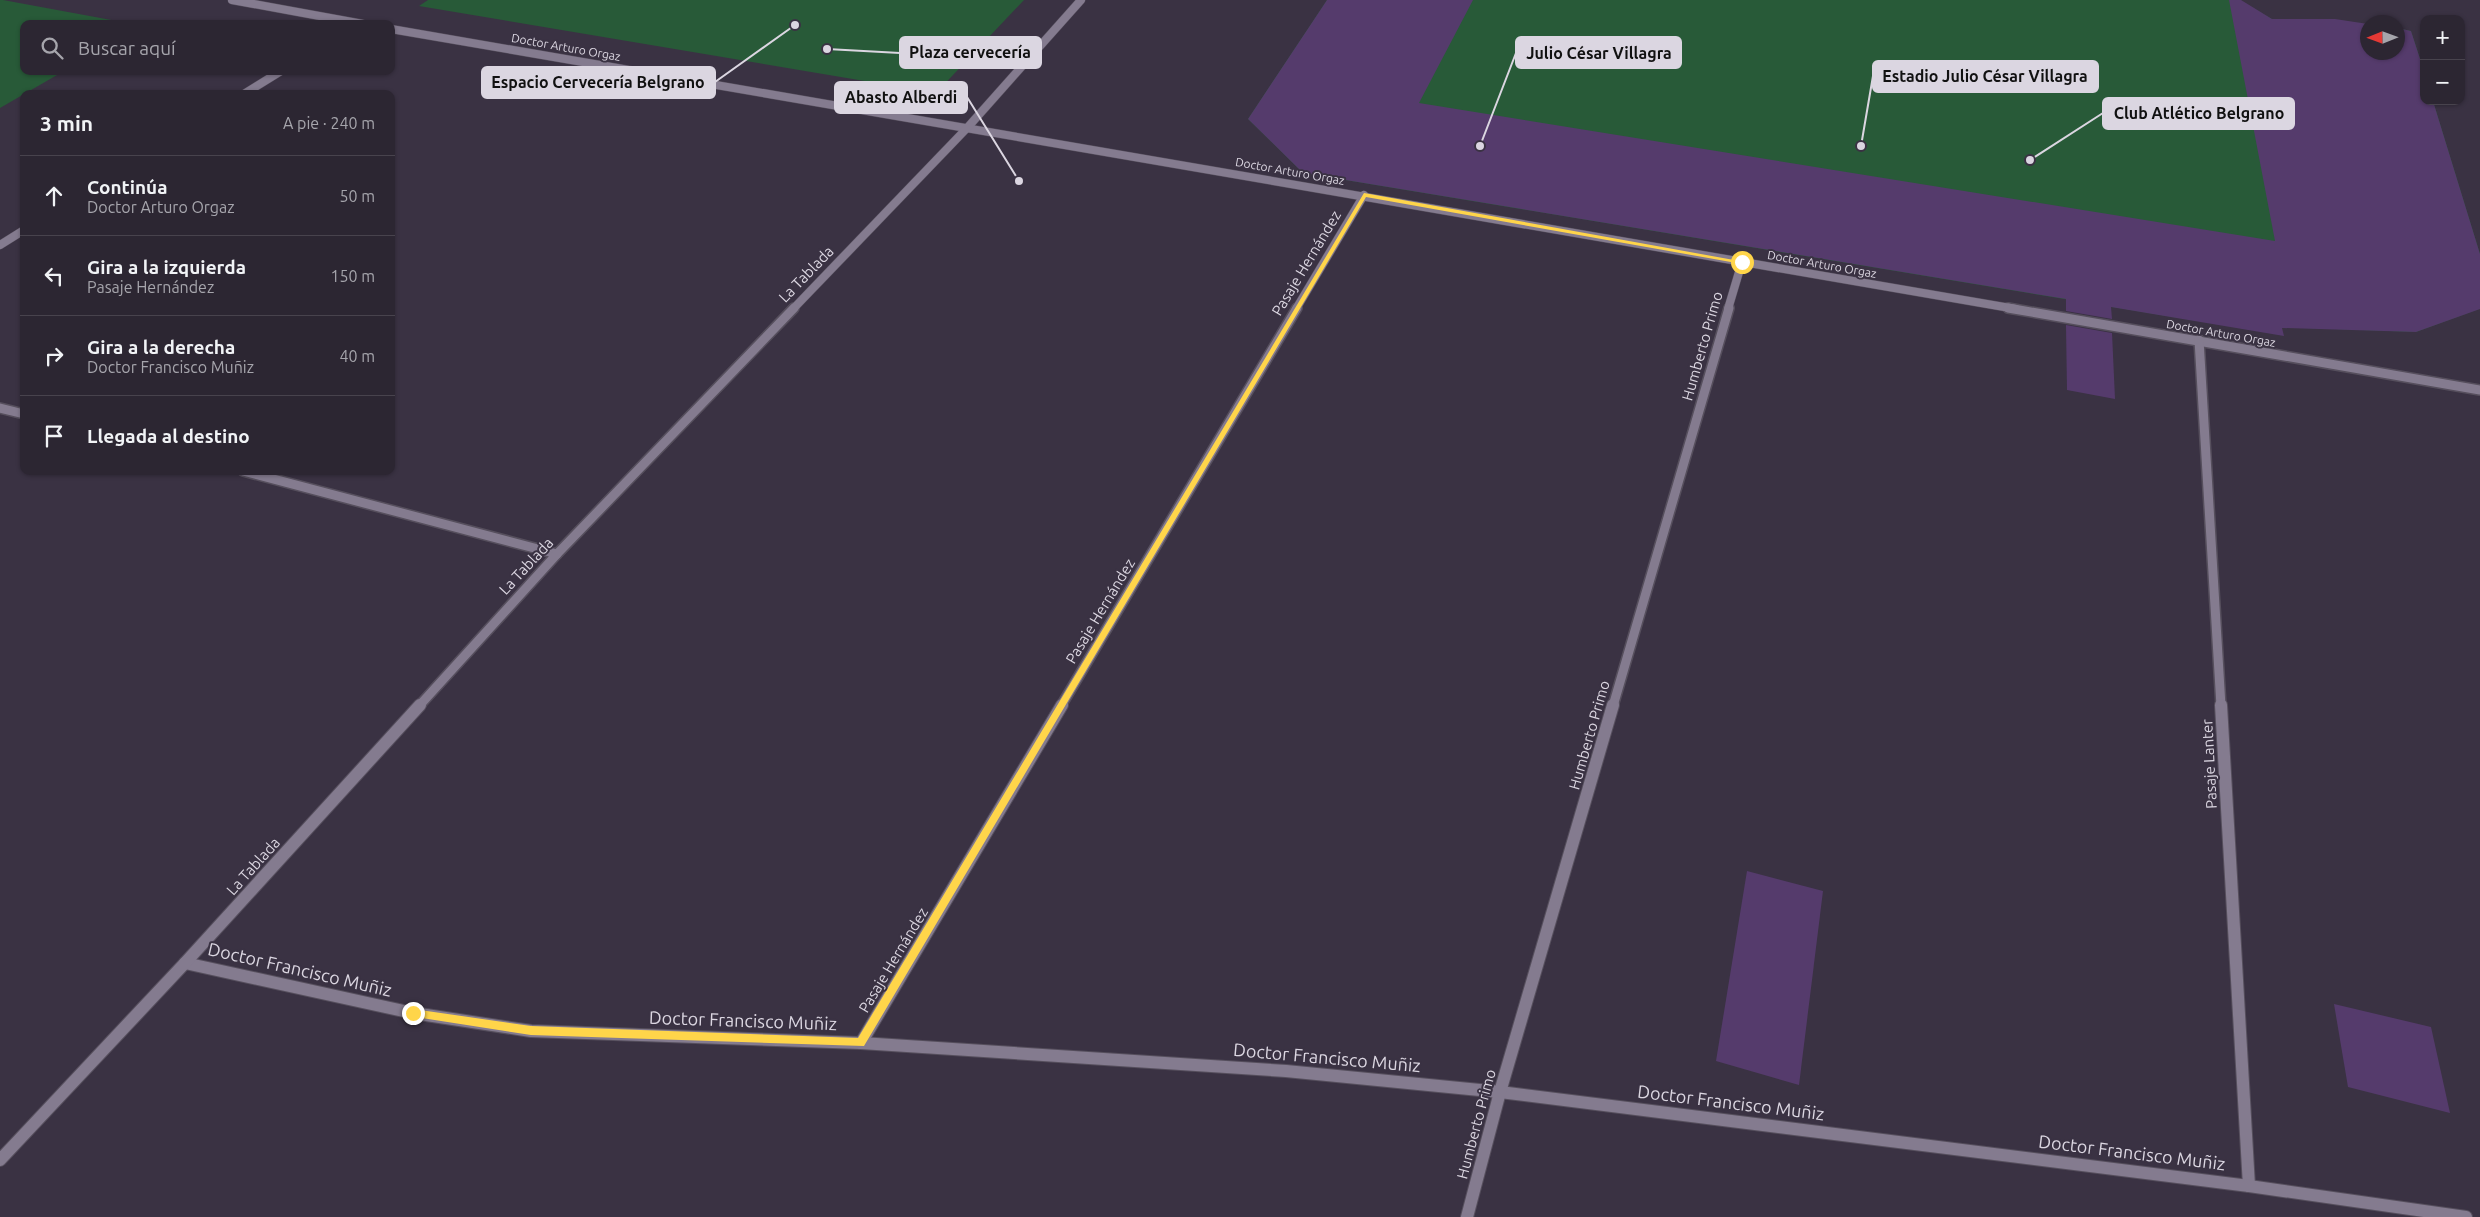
<!DOCTYPE html>
<html lang="es">
<meta charset="utf-8">
<style>
body{margin:0;font-family:Ubuntu,sans-serif;background:#38323e;color:#f1f3f6}
.controls{position:absolute;right:15px;top:15px;display:grid;overflow:hidden;border-radius:10px;box-shadow:0 1px 4px #0004}
.controls button{width:45px;height:45px;display:grid;place-items:center;padding:0;border:0;border-bottom:1px solid #48434d;background:#2c2632;color:#f1f3f6;font:25px sans-serif}
.compass{position:absolute;left:2360px;top:15px;width:45px;height:45px;border-radius:50%;background:#2c2632;box-shadow:0 1px 4px #0004;rotate:269deg}
.stop{position:absolute;width:15px;height:15px;margin:-11px;border:4px solid #ffd54a;border-radius:50%;background:#fff}
.stop.end{background:#ffd54a;border-color:#fff;box-shadow:0 1px 5px #0008}
.list{margin:0;padding:0;list-style:none}
h2{display:flex;justify-content:space-between;align-items:center;height:65px;margin:0;padding:0 20px;font-size:21px}
h2 small{font-size:16px;font-weight:400;color:#a6a5ac}
.list li{display:grid;grid-template-columns:32px 1fr auto;gap:15px;align-items:center;box-sizing:border-box;height:80px;padding:0 20px;border-top:1px solid #48434d}
.list b{display:block;font-size:19px;white-space:nowrap}
.list p{margin:0;font-size:16px;white-space:nowrap;color:#a6a5ac}
.list em{font-size:16px;font-style:normal;color:#a6a5ac}
.icon{flex:none;width:28px;height:28px;fill:none;stroke:currentColor;stroke-width:2;stroke-linecap:round;stroke-linejoin:round}
.map{position:relative;flex:none;width:2480px;height:1217px;overflow:hidden}
.search{position:absolute;background:#2c2632;box-shadow:0 1px 4px #0004;left:20px;top:20px;width:375px;height:55px;display:flex;align-items:center;gap:12px;box-sizing:border-box;padding:0 18px;border-radius:10px;color:#a6a5ac;font-size:19px}
.panel{position:absolute;background:#2c2632;box-shadow:0 1px 4px #0004;left:20px;top:90px;width:375px;height:385px;border-radius:10px}
.map>svg:first-child{display:block}
.green{fill:#285a38}
.building{fill:#553b6c}
.lines{fill:none;stroke-linecap:round;stroke-linejoin:round}
.minor-far2-casing{stroke:#564f5d;stroke-width:9}
.minor-far1-casing{stroke:#564f5d;stroke-width:12}
.minor-casing{stroke:#564f5d;stroke-width:14}
.minor-far2{stroke:#847b8f;stroke-width:8}
.minor-far1{stroke:#847b8f;stroke-width:9}
.minor{stroke:#847b8f;stroke-width:12}
.route{fill:#ffd54a}
.labels{text-anchor:middle;dominant-baseline:central;stroke-width:4;stroke-linejoin:round;paint-order:stroke}
.far-street-label{font-size:12px;fill:#dbd6e1;stroke:#3a3243}
.street-label{font-size:15px;fill:#dbd6e1;stroke:#3a3243}
.near-street-label{font-size:18px;fill:#dbd6e1;stroke:#3a3243}
.leader{fill:none;stroke:#dbd6e1;stroke-width:2}
.callout-dot{fill:#dbd6e1;stroke:#3a3243;stroke-width:2}
.callout{fill:#dbd6e1;stroke:#dbd6e1;stroke-width:2}
.callout-label{font-size:16px;text-anchor:middle;font-weight:bold;fill:#111}
</style>
<div class="map">
<svg width="2480" height="1217" viewBox="0 0 2480 1217">
<rect width="100%" height="100%" fill="#3a3243"/>
<!-- green -->
<g class="green">
<path d="M0,0h3l130,24h-109v47h40l-64,37z"/>
<path d="M428,0h596l-88,93 -517,-87z"/>
<path d="M1327,0h912l33,19h63l33,33h30v-24l13,3 13,40v30h9l47,153 -1,55 -63,23 -110,-4 -115,-8 -888,-147 -55,-54z"/>
</g>
<!-- building -->
<g class="building">
<path d="M1327,0h146l-54,103 856,138 -46,-241h12l31,19h63l33,5v28h30v-24l13,3 13,40v30h9l47,153v55l-64,23 -134,-4 2,8 -173,-29 1,12 -46,-8v-12l-763,-126 -55,-54z"/>
<path d="M2066,325l46,8 3,66 -48,-9z"/>
<path d="M1747,871l76,20 -24,194 -83,-24z"/>
<path d="M2334,1004l97,23 19,86 -102,-26z"/>
</g>
<g class="lines">
<defs>
<g id="minor-far2">
<path d="M232,0l131,24"/>
<path d="M391,29l1625,280"/>
<path d="M244,94l37,-23"/>
<path d="M0,245l24,-15"/>
<path d="M793,309l175,-182 113,-127"/>
<path d="M1296,309l68,-114"/>
<path d="M1728,309l14,-47"/>
</g>
<g id="minor-far1">
<path d="M2008,308l472,82"/>
<path d="M2199,340l22,366"/>
<path d="M0,408l24,6"/>
<path d="M243,471l314,83"/>
<path d="M419,706l138,-152 237,-246"/>
<path d="M1061,706l236,-398"/>
<path d="M1613,706l116,-398"/>
</g>
<g id="minor">
<path d="M2221,705l28,481"/>
<path d="M185,963l228,50 118,18 330,12 425,28 214,21 749,94 217,31"/>
<path d="M861,1043l201,-338"/>
<path d="M0,1160l185,-197 235,-258"/>
<path d="M1467,1217l33,-125 113,-387"/>
</g>
</defs>
<!-- minor-far2 casing -->
<use href="#minor-far2" class="minor-far2-casing"/>
<!-- minor-far1 casing -->
<use href="#minor-far1" class="minor-far1-casing"/>
<!-- minor casing -->
<use href="#minor" class="minor-casing"/>
<!-- minor-far2 -->
<use href="#minor-far2" class="minor-far2"/>
<!-- minor-far1 -->
<use href="#minor-far1" class="minor-far1"/>
<!-- minor -->
<use href="#minor" class="minor"/>
</g>
<!-- route -->
<path class="route" d="M1364,193l381,69 -3,2 -376,-67 -502,849 -333,-11 -122,-19v-6l4,-1 118,17 327,12z"/>
<g class="labels">
<!-- far-street labels -->
<g class="far-street-label">
<text transform="translate(566 47) rotate(10)">Doctor Arturo Orgaz</text>
<text transform="translate(1290 171) rotate(10)">Doctor Arturo Orgaz</text>
<text transform="translate(1822 264) rotate(10)">Doctor Arturo Orgaz</text>
<text transform="translate(2221 333) rotate(10)">Doctor Arturo Orgaz</text>
</g>
<!-- street labels -->
<g class="street-label">
<text transform="translate(1306 263) rotate(-59)">Pasaje Hernández</text>
<text transform="translate(806 274) rotate(-46)">La Tablada</text>
<text transform="translate(1702 346) rotate(-74)">Humberto Primo</text>
<text transform="translate(526 566) rotate(-47)">La Tablada</text>
<text transform="translate(1100 611) rotate(-59)">Pasaje Hernández</text>
<text transform="translate(1589 735) rotate(-74)">Humberto Primo</text>
<text transform="translate(2209 764) rotate(-93)">Pasaje Lanter</text>
<text transform="translate(253 866) rotate(-48)">La Tablada</text>
<text transform="translate(893 960) rotate(-59)">Pasaje Hernández</text>
<text transform="translate(1476 1124) rotate(-75)">Humberto Primo</text>
</g>
<!-- near-street labels -->
<g class="near-street-label">
<text transform="translate(300 969) rotate(13)">Doctor Francisco Muñiz</text>
<text transform="translate(743 1020) rotate(2)">Doctor Francisco Muñiz</text>
<text transform="translate(1327 1057) rotate(5)">Doctor Francisco Muñiz</text>
<text transform="translate(1731 1102) rotate(7)">Doctor Francisco Muñiz</text>
<text transform="translate(2132 1152) rotate(7)">Doctor Francisco Muñiz</text>
</g>
</g>
<!-- callouts -->
<path class="leader" d="M827 49L900 53M1480 146L1516 53M1861 146L1873 76M795 25L715 82M1019 181L967 97M2030 160L2103 113"/>
<g class="callout-dot">
<circle cx="827" cy="49" r="5"/>
<circle cx="1480" cy="146" r="5"/>
<circle cx="1861" cy="146" r="5"/>
<circle cx="795" cy="25" r="5"/>
<circle cx="1019" cy="181" r="5"/>
<circle cx="2030" cy="160" r="5"/>
</g>
<g class="callout">
<rect x="900" y="37" width="141" height="31" rx="5"/>
<rect x="1516" y="37" width="165" height="31" rx="5"/>
<rect x="1873" y="61" width="225" height="31" rx="5"/>
<rect x="482" y="67" width="233" height="31" rx="5"/>
<rect x="835" y="82" width="132" height="31" rx="5"/>
<rect x="2103" y="98" width="191" height="31" rx="5"/>
</g>
<g class="callout-label">
<text x="970" y="58">Plaza cervecería</text>
<text x="1599" y="59">Julio César Villagra</text>
<text x="1985" y="82">Estadio Julio César Villagra</text>
<text x="598" y="88">Espacio Cervecería Belgrano</text>
<text x="901" y="103">Abasto Alberdi</text>
<text x="2199" y="119">Club Atlético Belgrano</text>
</g>
</svg>
<div class="controls">
<button>+</button>
<button>−</button>
</div>
<svg class="compass" viewBox="-18 -18 36 36"><path d="M0-13l5 13h-10z" fill="#e53935"/><path d="M0 13l5-13h-10z" fill="#a6a5ac"/></svg>
<div class="stop" style="left:1742px;top:262px"></div>
<div class="stop end" style="left:413px;top:1013px"></div>
<div class="search"><svg class="icon" aria-label="search" viewBox="0 0 24 24"><circle cx="10" cy="10" r="6"/><path d="M15 15l6 6"/></svg>Buscar aquí</div>
<section class="panel">
<h2>3 min<small>A pie · 240 m</small></h2>
<ul class="list">
<li><svg class="icon" aria-label="ahead" viewBox="0 0 24 24"><path d="M12 20V5M6 11l6-6 6 6"/></svg><div><b>Continúa</b><p>Doctor Arturo Orgaz</p></div><em>50 m</em></li>
<li><svg class="icon" aria-label="left" viewBox="0 0 24 24"><path d="M17 20v-9H6M10 6l-5 5 5 5"/></svg><div><b>Gira a la izquierda</b><p>Pasaje Hernández</p></div><em>150 m</em></li>
<li><svg class="icon" aria-label="right" viewBox="0 0 24 24"><path d="M7 20v-9h11M14 6l5 5-5 5"/></svg><div><b>Gira a la derecha</b><p>Doctor Francisco Muñiz</p></div><em>40 m</em></li>
<li><svg class="icon" aria-label="arrive" viewBox="0 0 24 24"><path d="M6 21V4h12l-3 4 3 4H6"/></svg><div><b>Llegada al destino</b></div></li>
</ul>
</section>
</div>
